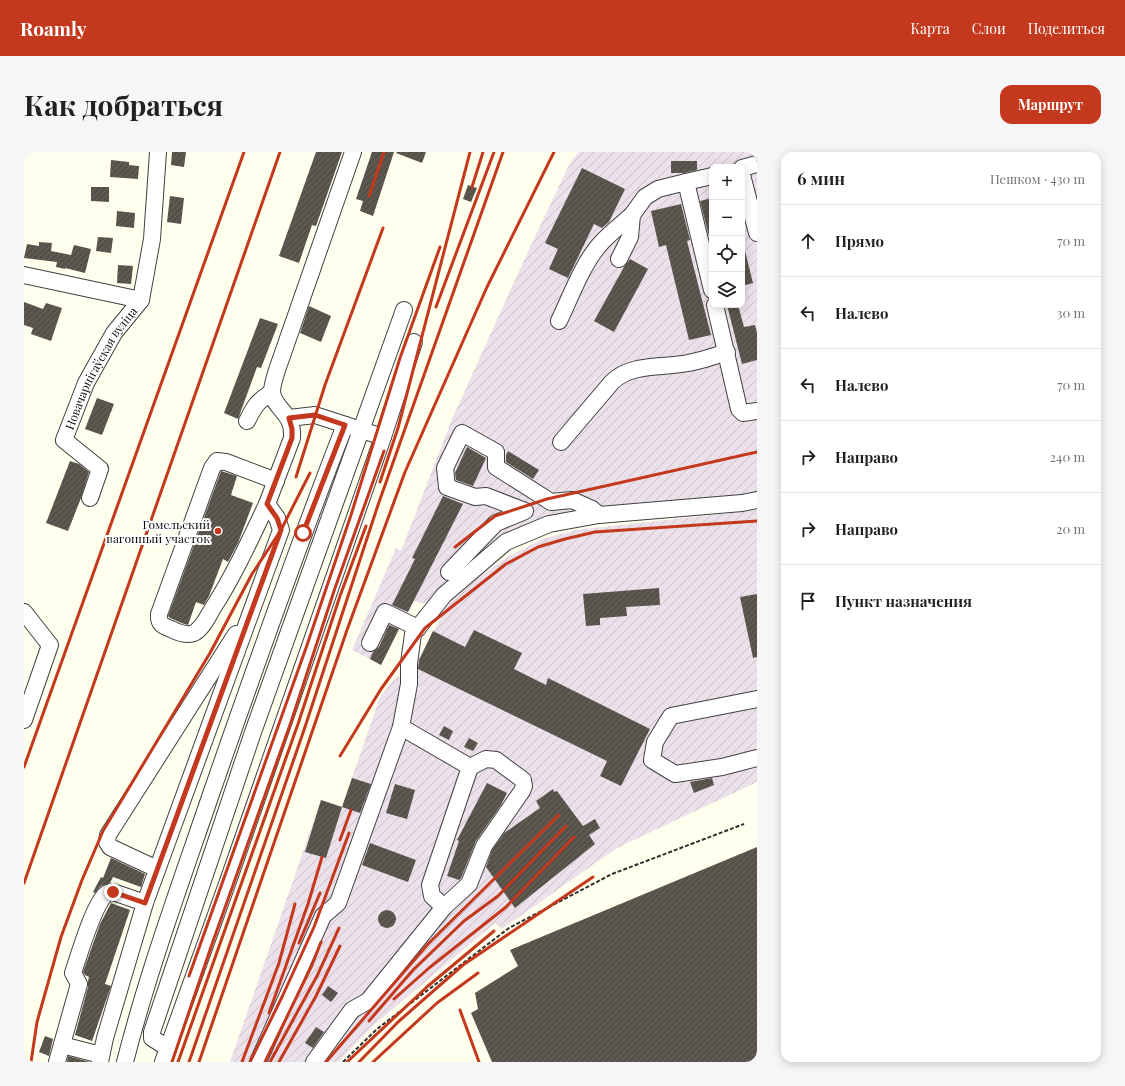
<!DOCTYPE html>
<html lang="ru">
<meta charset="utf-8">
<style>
body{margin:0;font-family:"Playfair Display",serif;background:#f6f6f6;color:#202124}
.controls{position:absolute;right:12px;top:12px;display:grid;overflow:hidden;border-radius:8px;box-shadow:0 2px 10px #0003}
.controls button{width:36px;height:36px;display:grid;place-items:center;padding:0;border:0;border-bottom:1px solid #e0e0e0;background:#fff;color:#202124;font:20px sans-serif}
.stop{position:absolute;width:12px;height:12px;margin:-9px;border:3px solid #c4391d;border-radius:50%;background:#fff}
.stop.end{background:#c4391d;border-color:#fff;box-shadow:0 1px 4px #0008}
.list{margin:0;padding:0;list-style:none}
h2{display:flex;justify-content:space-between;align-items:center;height:52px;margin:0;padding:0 16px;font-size:17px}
h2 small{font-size:13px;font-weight:400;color:#757577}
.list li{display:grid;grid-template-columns:26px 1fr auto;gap:12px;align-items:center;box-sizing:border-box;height:72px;padding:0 16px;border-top:1px solid #e0e0e0}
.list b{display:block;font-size:15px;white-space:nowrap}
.list em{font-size:13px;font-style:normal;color:#757577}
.icon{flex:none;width:22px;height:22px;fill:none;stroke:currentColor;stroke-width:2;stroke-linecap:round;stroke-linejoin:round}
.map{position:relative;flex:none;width:733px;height:910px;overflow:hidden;border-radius:12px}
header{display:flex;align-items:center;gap:24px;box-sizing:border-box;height:56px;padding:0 20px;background:#c4391d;color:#fff}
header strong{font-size:19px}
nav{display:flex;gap:22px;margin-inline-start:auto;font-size:14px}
.intro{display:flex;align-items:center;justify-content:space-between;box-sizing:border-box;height:96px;padding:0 24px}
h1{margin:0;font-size:28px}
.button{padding:10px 18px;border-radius:12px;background:#c4391d;color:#fff;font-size:14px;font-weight:700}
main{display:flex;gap:24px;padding:0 24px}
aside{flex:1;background:#fff;border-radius:12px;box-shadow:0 2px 10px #0003}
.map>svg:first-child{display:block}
.industrial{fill:url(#industrial-furrows);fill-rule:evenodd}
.building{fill:url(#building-hatch)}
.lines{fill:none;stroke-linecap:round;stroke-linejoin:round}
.minor-casing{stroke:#404040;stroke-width:18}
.path{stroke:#2f2f2f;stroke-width:2;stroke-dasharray:4 2;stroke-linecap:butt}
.minor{stroke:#fff;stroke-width:16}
.rail{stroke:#c4391d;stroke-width:3}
.route{stroke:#c4391d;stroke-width:5}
.poi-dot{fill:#c4391d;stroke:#fff;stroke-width:1.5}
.labels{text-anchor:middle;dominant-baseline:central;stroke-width:4;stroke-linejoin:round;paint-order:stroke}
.street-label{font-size:12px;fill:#0d0d0d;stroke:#fff}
.poi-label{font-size:12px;fill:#0d0d0d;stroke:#fff;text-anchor:end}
</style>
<header>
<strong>Roamly</strong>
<nav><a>Карта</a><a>Слои</a><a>Поделиться</a></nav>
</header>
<div class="intro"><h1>Как добраться</h1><a class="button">Маршрут</a></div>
<main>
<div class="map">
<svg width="733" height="910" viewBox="0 0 733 910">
<defs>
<pattern id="industrial-furrows" width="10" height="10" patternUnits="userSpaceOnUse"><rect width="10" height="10" fill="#ece1eb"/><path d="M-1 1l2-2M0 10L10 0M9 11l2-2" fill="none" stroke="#c9c0c8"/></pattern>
<pattern id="building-hatch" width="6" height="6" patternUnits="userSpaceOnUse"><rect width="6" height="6" fill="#565149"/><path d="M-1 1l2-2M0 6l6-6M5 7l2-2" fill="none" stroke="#69655f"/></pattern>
</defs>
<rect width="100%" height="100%" fill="#ffffed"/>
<!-- industrial -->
<g class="industrial">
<path d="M555,0h178v339l-22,5 -134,11 -9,2 -35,5 -58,22 -72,67h-9l-4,-3 -33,65 -29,-15 44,-102 5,3 51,-132 78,-172 41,-86zM688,15h30v138h-30z"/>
<path d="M733,358v272l-140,66 -115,81 -7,-6 -121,102 -36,37h-108l91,-262 21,7 38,-110 17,-21 22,14 -4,-23 17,-34 9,-14 -4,-6 19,-20 51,-36 36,-18 32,-9z"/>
</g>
<!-- building -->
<g class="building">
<path d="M148,0h14l-2,15 -13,-2z"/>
<path d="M292,0h26l-26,74 -4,-1 -13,38 -20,-7z"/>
<path d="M348,0h22l-21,64 -13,-5 3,-10 -7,-2z"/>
<path d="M373,0h29l-4,11 -26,-10z"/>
<path d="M87,8l18,2v3l10,1 -1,13 -28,-2z"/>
<path d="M647,9h26v9l-13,3h-13z"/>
<path d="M558,16l43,21 -16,33 -7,6 -8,-4 -26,54 -19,-9 9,-20 -13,-6z"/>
<path d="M444,33l9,3 -6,14 -8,-3z"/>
<path d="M67,35h18v15l-18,-1z"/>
<path d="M146,44l14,2 -3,26 -14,-2z"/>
<path d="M688,46v37l-3,1 -9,-35z"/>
<path d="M657,52l9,36 -3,1 24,94 -22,5 -23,-95 -7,2 -8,-36z"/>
<path d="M93,59l18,2 -1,15 -18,-2z"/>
<path d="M74,85l15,1 -2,15 -15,-2z"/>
<path d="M15,90l13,1 -1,8 20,4 3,-10 17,4 -6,24 -20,-5v1l-9,-2 1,-5 -33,-4 3,-14 12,2z"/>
<path d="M718,99h3l8,32 -11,3z"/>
<path d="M606,107l18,10 -34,63 -20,-11 30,-54z"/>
<path d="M94,113l15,1 -2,18 -14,-1z"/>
<path d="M0,150l19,7 3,-6 16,5 -11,33 -20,-7 2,-6 -9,-3z"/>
<path d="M703,153h11l6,22 11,-2 2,8v27l-15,4z"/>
<path d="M285,154l22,10 -10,26 -21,-9z"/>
<path d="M236,166l18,6 -17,44 -4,-1 -19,52 -14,-6z"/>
<path d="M73,246l17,6 -12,31 -17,-6z"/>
<path d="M443,295l19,11 -13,28 -17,-6 -1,-7z"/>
<path d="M484,299l31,19 -6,9 -27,-17v-7z"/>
<path d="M46,309l9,3 10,8 -8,26 -13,33 -22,-8z"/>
<path d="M197,319l16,5 -6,19 22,8 -15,40 -10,19 -5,-3 -14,37 -5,9 -8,-3 -8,23 -4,-1 -14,-6 -2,-2z"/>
<path d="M419,344l20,8 -55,108 -16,-7 23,-46 -3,-1z"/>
<path d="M635,436l1,17 -34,2 1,9 -27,2v7l-14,1 -3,-32z"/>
<path d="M733,442v63l-4,1 -13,-61z"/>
<path d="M365,473l10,4 -18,36 -11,-6 3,-7 6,-5z"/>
<path d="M450,478l48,23 -8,16 32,16 2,-7 102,51 -29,57 -21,-10 7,-15 -189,-92 1,-9 14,-29 32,16z"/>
<path d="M420,574l9,5 -4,9 -10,-5z"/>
<path d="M445,586l9,5 -5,8 -9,-4z"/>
<path d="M328,626l19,6 -11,29 -18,-6z"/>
<path d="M688,626l2,7 -20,8 -4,-11z"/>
<path d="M463,631l20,10 -6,12 -25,36 -15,37 -2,2 -12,-4 12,-35 -2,-1z"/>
<path d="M371,632l20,6 -8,29 -21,-6z"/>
<path d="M529,637l1,3 3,-1 26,35 12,-7 5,9 -11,7 6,9 -80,64 -29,-41 6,-17 12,-17 36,-25 -4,-7z"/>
<path d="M297,648l21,7 -16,51 -21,-6z"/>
<path d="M346,691l46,17 -8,22 -46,-17z"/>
<path d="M733,695v215h-265l-21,-49 7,-4 -3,-16 43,-27 -8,-16z"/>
<path d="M87,706l34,16 -4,13 -28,-10 -3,6 -9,3 -6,7 -2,-1 8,-15 2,1z"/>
<path d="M87,751l19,7 -25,74 6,2 -19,55 -17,-6 13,-48v-6l1,-4 -4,-2 -2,-3 17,-48z"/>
<circle cx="363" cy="767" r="9"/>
<path d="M304,834l10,7 -7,9 -9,-7z"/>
<path d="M292,875l8,5 -11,16 -8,-5z"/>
<path d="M21,884l8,3 -4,17 -10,-4z"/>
<path d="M44,904l22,6h-23z"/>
</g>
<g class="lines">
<defs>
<g id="minor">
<path d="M718,16l15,-4"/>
<path d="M718,23l15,58"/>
<path d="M688,24l-26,6 26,108"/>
<path d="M595,107l11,-22 2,-22 13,-18 13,-8 28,-7"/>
<path d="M0,123l117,25"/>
<path d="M691,153l24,104 4,4 14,-2"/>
<path d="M535,169c12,-25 24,-59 43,-79 9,-10 20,-18 30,-27"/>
<path d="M223,269c8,-16 10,-19 25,-29"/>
<path d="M359,285l31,-95"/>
<path d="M537,290l51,-60c19,-19 51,-14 76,-19 13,-2 26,-7 39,-11"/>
<path id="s1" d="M66,346l10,-29 -36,-29 22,-57 28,-50 27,-33 11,-61 6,-87"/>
<path d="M243,352c-17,36 -33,71 -54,104 -5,8 -10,20 -19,25 -7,3 -17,-1 -23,-4 -8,-3 -13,-5 -12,-15l53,-146 5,-7 9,1 50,19"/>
<path d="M425,420l47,-49 29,-12 -39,-15 -11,1 -28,-10 -2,-19 17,-35 34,19v15l55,35 21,-2 20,9 7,6"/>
<path d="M0,460l26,33 -26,75"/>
<path d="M346,491l15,-31 33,16"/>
<path d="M733,547l-86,17 -16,26 -3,18 23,14 47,-7 35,-9"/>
<path d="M133,717l-47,-22 -3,-5 1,-7 128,-201"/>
<path d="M420,755l25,-23 15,-38 38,-55 2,-5 -1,-6 -27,-20 -10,-1 -16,8"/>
<path d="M38,893l39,10"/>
<path d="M144,896l-16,-10v-6l100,-297 152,-425"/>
<path d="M33,910l22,-78 -6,-11c6,-18 20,-66 32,-78 2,-2 5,-3 8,-3l32,11"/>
<path d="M76,910l5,-24 40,-135 136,-373 -4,-12 -10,-14 25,-66c2,-26 -18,-28 -20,-46 0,-7 3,-15 5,-22l76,-218"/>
<path d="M101,910c23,-90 55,-177 85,-265 43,-124 87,-249 135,-372"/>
<path d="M139,910l64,-178 156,-447 -68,-22 -26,3"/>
<path d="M234,910l65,-146 15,-13 63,-176 8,-43v-21l4,-29 31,-39 62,-53 43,-18 50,-9 143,-12 15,-3"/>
<path d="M290,910l38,-52 16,-9 76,-94 -12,-11 -2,-11 40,-118 -69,-40"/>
</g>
</defs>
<!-- minor casing -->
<use href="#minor" class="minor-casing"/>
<!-- path -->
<path class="path" d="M319,910l34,-33 132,-101 103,-54 132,-50"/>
<!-- minor -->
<use href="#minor" class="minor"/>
<!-- rail -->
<g class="rail">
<path d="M448,35l11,-35"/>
<path d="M345,44l15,-44"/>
<path d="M412,155l58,-155"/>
<path d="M272,325l29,-92 58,-157"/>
<path d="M356,330l18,-54 72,-276"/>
<path d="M431,395l40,-31 52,-17 210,-47"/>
<path d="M316,604l41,-67 44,-61 81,-64 32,-17 27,-8 30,-7 162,-11"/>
<path d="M0,615l220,-615"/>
<path d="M316,688l11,-30"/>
<path d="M0,731l256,-731"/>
<path d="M275,791l21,-50"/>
<path d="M165,824l117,-328 45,-133 49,-157 40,-111"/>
<path d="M370,847l35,-31 77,-61 68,-70"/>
<path d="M436,858l19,52"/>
<path d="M245,861l39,-109 14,-47"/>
<path d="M345,869l44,-51 51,-49 34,-25 68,-70"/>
<path d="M7,910l6,-40 24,-85 21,-57 21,-49 107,-178 42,-79 29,-44 29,-57"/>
<path d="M148,910l39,-115 80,-225 44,-134 49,-137"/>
<path d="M154,910l120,-338 42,-128 26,-70"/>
<path d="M165,910l116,-335 73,-222 125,-353"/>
<path d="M175,910l148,-432 58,-158 82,-185 67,-135"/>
<path d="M218,910l37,-99 16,-59"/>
<path d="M226,910l32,-65 32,-70 35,-94"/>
<path d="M241,910l47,-97 9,-23"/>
<path d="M246,910l47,-86 22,-48"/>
<path d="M255,910l37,-66 24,-50"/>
<path d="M302,910l102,-118 131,-129"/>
<path d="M323,910l81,-76 66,-55"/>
<path d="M335,910l39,-40 65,-57 130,-88"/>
<path d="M349,910l64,-59 41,-30"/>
</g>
</g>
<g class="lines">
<!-- route -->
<path class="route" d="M89,740l32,11 136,-373 -4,-12 -10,-14 25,-66v-9l-3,-11 26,-3 30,10 -42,108"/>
</g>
<!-- markers -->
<circle class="poi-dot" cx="194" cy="379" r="4"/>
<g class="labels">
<!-- street labels -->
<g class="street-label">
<text stroke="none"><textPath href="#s1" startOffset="158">Новачарнігаўская вуліца</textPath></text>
</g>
<!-- poi labels -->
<g class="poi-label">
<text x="186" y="372">Гомельский<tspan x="186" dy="14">вагонный участок</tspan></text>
</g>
</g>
</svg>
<div class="controls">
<button>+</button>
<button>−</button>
<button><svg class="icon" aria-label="locate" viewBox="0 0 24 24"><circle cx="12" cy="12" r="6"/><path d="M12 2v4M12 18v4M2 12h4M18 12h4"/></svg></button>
<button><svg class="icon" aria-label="layers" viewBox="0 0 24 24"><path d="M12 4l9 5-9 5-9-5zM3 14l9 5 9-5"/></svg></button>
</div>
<div class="stop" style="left:279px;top:381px"></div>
<div class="stop end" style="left:89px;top:740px"></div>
</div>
<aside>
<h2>6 мин<small>Пешком · 430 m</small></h2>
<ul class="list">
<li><svg class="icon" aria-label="ahead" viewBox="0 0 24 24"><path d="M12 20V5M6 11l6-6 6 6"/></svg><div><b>Прямо</b></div><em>70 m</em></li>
<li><svg class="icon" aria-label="left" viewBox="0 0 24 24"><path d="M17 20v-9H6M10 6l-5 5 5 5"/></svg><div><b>Налево</b></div><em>30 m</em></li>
<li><svg class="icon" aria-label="left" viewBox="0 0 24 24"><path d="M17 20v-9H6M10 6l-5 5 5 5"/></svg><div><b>Налево</b></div><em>70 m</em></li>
<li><svg class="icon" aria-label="right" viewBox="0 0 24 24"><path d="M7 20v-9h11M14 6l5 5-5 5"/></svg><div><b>Направо</b></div><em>240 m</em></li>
<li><svg class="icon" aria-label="right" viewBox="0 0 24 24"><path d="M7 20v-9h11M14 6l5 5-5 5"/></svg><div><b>Направо</b></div><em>20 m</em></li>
<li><svg class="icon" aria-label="arrive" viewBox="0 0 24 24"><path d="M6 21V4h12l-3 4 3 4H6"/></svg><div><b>Пункт назначения</b></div></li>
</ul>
</aside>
</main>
